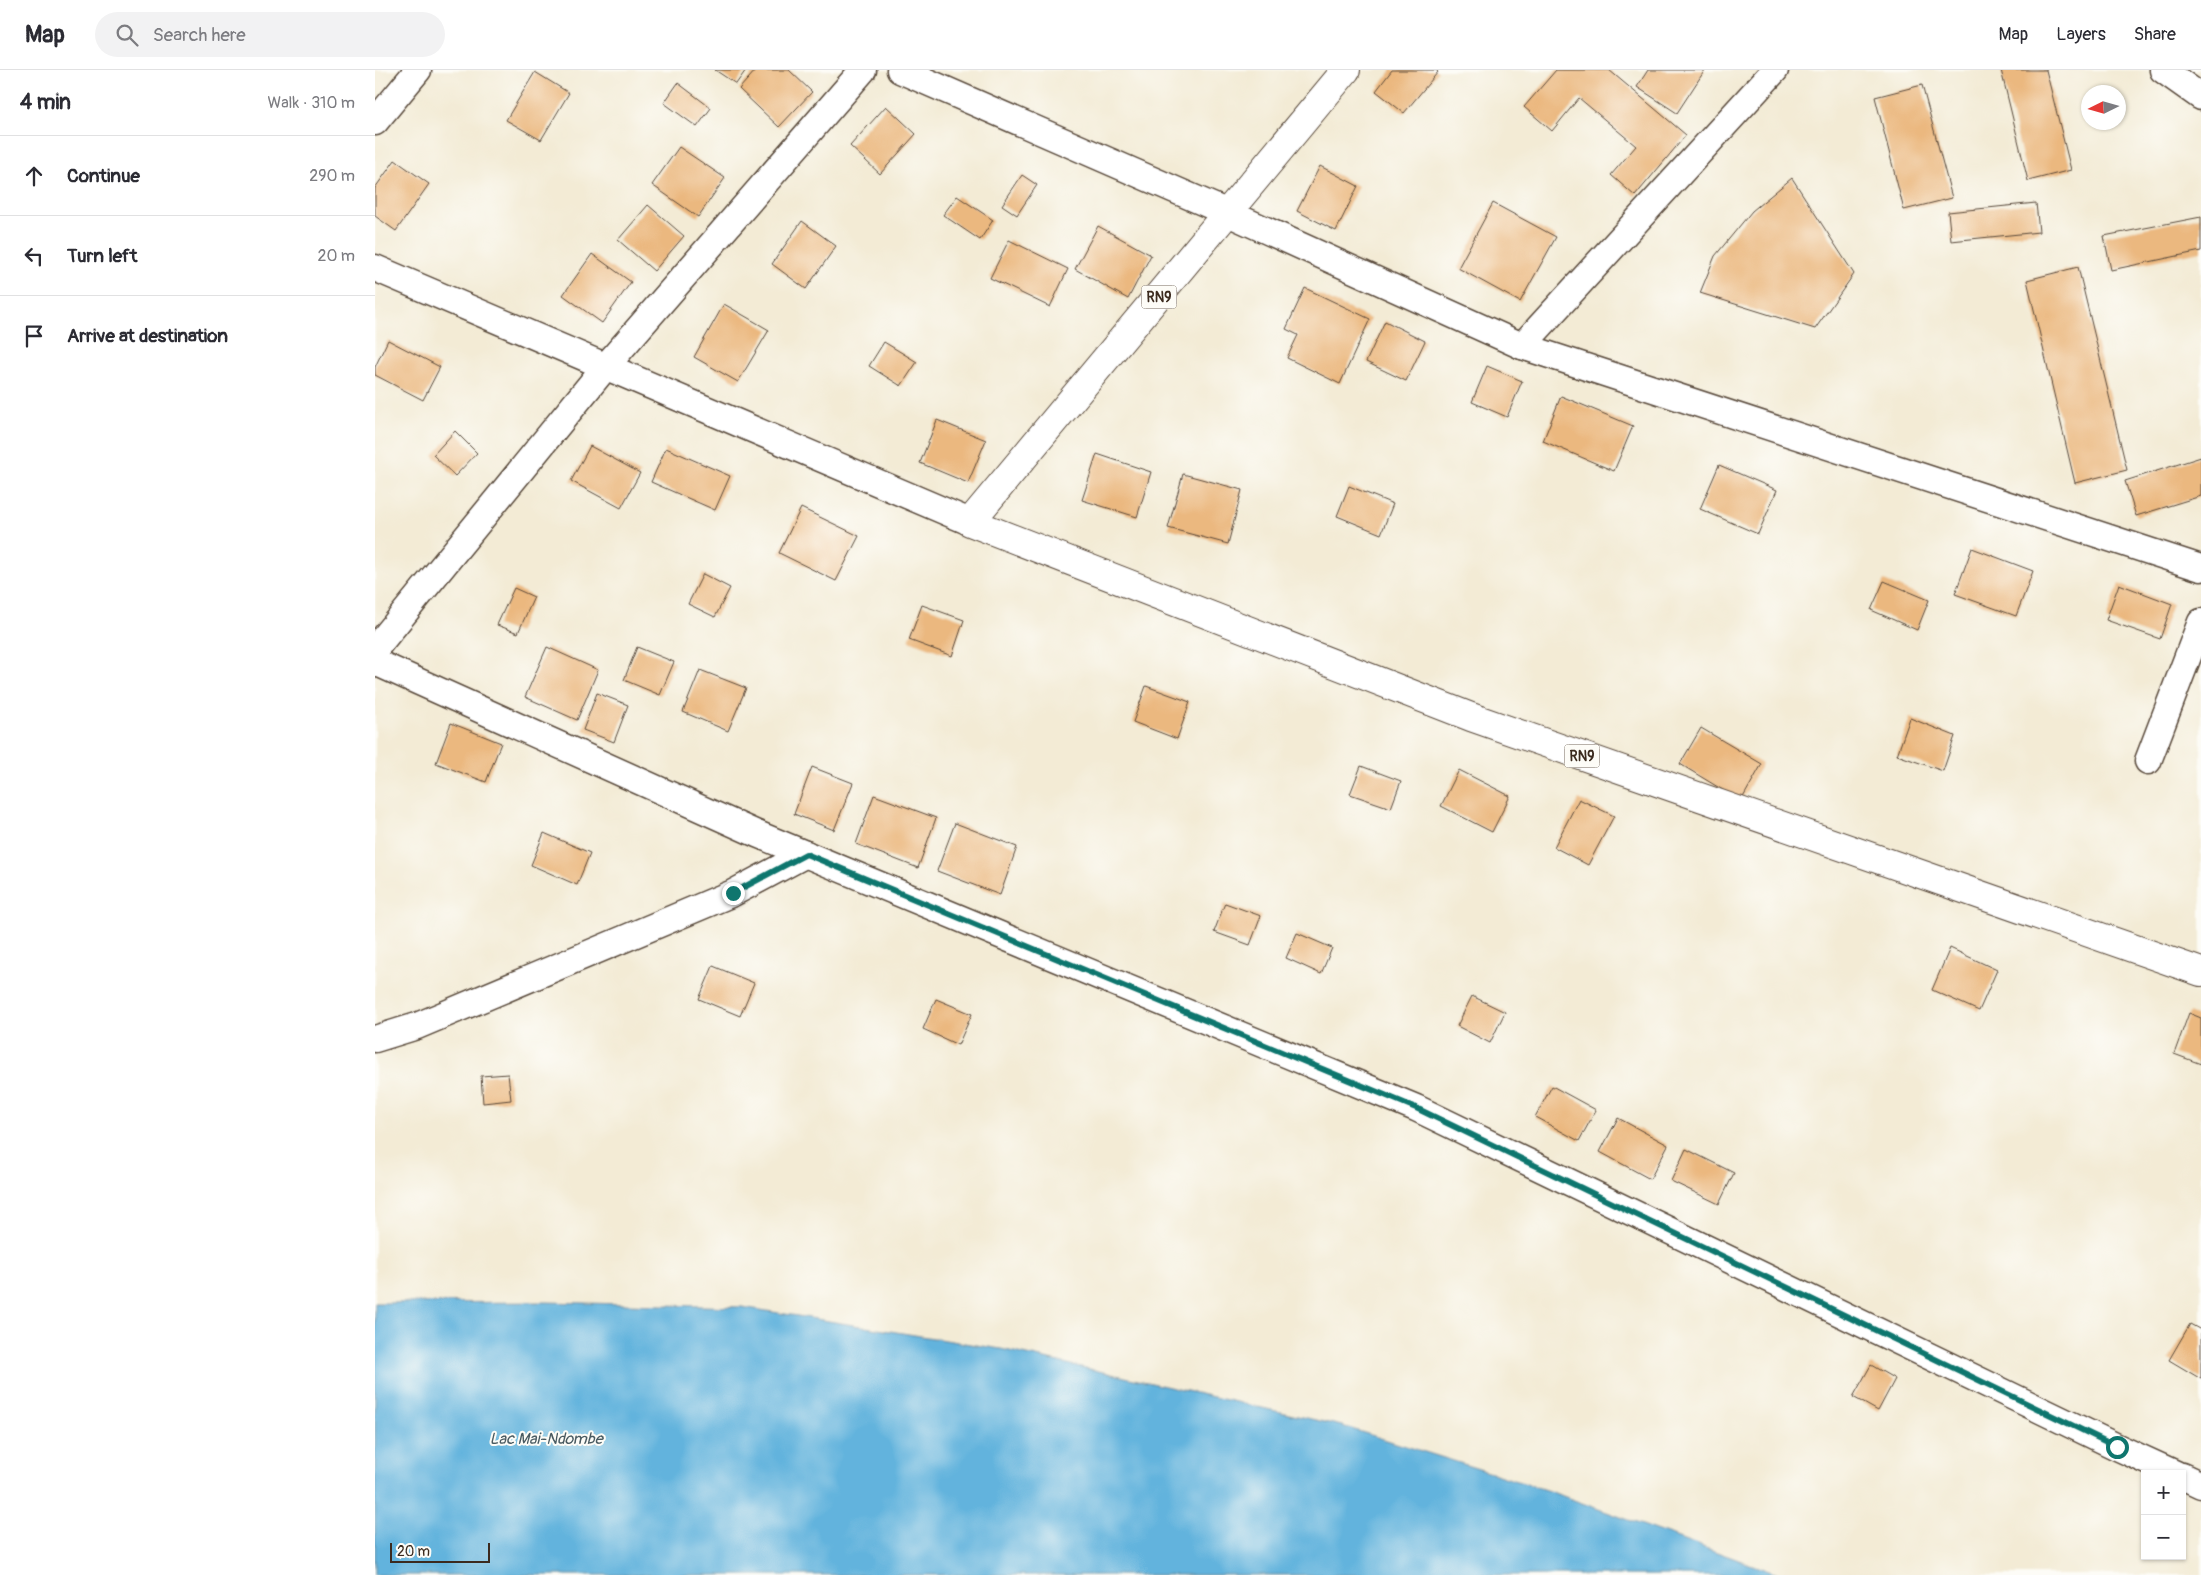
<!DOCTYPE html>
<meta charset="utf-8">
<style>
body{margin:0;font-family:Pangolin,sans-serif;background:#f2f2f3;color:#2b2b33}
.controls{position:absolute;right:15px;bottom:15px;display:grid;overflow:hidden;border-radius:0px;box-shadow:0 1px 4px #0004}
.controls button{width:45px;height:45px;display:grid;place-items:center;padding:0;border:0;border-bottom:1px solid #e1e1e2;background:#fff;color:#2b2b33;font:25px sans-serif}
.compass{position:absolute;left:1706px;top:15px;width:45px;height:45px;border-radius:50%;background:#fff;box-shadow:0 1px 4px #0004;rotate:265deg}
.scale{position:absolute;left:15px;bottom:12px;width:100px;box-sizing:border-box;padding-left:5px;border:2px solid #3b2a1e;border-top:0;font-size:14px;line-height:18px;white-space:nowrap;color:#3b2a1e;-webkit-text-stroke:4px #fdfcf7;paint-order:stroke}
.stop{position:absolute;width:15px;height:15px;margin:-11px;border:4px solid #0f766e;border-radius:50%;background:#fff}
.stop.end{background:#0f766e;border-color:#fff;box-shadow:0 1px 5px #0008}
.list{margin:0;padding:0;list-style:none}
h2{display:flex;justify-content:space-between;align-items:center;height:65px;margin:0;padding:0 20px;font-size:21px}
h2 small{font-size:16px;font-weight:400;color:#7c7c81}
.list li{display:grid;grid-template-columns:32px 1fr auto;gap:15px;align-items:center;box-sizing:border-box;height:80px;padding:0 20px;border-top:1px solid #e1e1e2}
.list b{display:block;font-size:19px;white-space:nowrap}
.list em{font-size:16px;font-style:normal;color:#7c7c81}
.icon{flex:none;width:28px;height:28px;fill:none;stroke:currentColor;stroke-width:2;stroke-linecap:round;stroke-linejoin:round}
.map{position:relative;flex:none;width:1826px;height:1505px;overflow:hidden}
header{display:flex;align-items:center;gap:30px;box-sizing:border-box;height:70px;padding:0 25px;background:#fff;border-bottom:1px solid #e1e1e2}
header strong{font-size:24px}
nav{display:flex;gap:28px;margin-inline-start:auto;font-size:18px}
.search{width:350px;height:45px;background:#f2f2f3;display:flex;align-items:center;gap:12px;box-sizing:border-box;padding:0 18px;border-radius:28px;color:#7c7c81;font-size:19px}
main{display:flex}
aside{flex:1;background:#fff}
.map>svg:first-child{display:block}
.water{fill:#62b3dd;stroke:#4e6e7e}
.building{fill:#ebb87f}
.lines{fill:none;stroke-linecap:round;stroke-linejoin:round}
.street-casing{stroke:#574739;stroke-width:29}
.primary-casing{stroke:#574739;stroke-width:30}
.street{stroke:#fff;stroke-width:26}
.primary{stroke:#fff;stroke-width:28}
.route{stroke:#0f766e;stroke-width:6}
.labels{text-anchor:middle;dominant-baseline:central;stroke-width:4;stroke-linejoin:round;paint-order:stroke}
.shield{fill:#fdfcf7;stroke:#75695f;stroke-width:1}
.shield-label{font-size:14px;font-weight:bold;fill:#3b2a1e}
.water-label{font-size:16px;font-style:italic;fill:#495a61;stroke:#fdfcf7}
</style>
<header>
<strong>Map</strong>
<div class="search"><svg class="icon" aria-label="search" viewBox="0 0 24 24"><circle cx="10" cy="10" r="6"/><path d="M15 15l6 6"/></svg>Search here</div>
<nav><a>Map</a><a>Layers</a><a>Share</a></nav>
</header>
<main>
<aside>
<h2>4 min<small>Walk · 310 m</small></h2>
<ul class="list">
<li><svg class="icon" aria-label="ahead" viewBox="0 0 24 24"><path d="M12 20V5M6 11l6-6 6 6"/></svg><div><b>Continue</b></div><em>290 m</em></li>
<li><svg class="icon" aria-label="left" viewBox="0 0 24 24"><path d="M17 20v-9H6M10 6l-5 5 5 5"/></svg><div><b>Turn left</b></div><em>20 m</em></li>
<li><svg class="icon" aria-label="arrive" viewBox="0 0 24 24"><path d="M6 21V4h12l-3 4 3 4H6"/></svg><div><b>Arrive at destination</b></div></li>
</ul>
</aside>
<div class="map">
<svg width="1826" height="1505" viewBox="0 0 1826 1505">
<rect width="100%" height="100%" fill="#fdfcf7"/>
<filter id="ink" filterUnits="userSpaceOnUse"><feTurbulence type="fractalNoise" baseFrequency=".02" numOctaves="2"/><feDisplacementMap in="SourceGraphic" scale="10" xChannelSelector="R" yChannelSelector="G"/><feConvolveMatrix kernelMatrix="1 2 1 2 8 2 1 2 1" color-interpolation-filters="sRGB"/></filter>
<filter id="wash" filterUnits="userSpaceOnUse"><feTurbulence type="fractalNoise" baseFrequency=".0096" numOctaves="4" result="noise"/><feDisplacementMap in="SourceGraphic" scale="20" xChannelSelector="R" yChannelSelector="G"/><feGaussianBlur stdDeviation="1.12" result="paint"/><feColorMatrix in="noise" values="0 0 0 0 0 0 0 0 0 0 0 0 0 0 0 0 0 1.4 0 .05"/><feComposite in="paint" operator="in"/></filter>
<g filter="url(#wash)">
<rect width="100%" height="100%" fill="#f3ebd5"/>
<!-- water -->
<path class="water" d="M172,1232l195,5 259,42 341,77 207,65 231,84h-1405v-272z"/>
<g id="blocks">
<!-- building -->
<g class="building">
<path d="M340,0h31l-10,14z"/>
<path d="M381,0h33l23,22 -33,35 -40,-38z"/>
<path d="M1017,0h44l2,2 -34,41 -28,-22z"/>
<path d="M1181,0h53l77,65 -51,61 -24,-21 25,-29 -57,-48 -27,33 -28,-24z"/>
<path d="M1273,0h57l-28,43 -40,-26z"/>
<path d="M1626,0h45l25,100 -43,11z"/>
<path d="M160,2l34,21 -28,47 -35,-20z"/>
<path d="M303,13l33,25 -14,19 -33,-24z"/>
<path d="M1547,15l30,113 -48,12 -29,-113z"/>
<path d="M511,36l30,28 -36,40 -30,-28z"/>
<path d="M304,77l46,31 -27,39 -46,-32z"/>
<path d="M20,90l34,24 -33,47 -21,-15v-28z"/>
<path d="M945,96l38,20 -22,45 -39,-20z"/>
<path d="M647,105l15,10 -20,30 -15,-10z"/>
<path d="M1417,108l62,96 -39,55 -115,-36 15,-37 37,-45z"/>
<path d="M582,126l36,24 -13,20 -37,-25z"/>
<path d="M1118,133l63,34 -36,65 -62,-34z"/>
<path d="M1661,133l3,29 -88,9 -3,-29z"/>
<path d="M273,135l36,31 -30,35 -36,-31z"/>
<path d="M1826,147v34l-90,19 -7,-34z"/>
<path d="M427,151l34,25 -30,43 -34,-25z"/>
<path d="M723,156l53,29 -23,44 -53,-30z"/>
<path d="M634,170l59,29 -18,38 -60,-29z"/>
<path d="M217,184l39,28 -29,41 -39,-28z"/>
<path d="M1703,197l49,203 -52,13 -48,-203z"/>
<path d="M930,218l65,31 -30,65 -53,-26 11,-23 -12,-6z"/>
<path d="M349,234l45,26 -31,52 -44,-25z"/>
<path d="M1010,251l40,20 -19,40 -40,-19z"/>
<path d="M13,270l52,27 -17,33 -48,-25v-8z"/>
<path d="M509,272l33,20 -16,24 -32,-20z"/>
<path d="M1112,296l35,15 -15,36 -35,-15z"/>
<path d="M1186,326l72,30 -19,45 -71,-30z"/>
<path d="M562,350l49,20 -18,43 -48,-20z"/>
<path d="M80,361l22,22 -22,23 -22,-21z"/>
<path d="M215,376l50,27 -19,35 -50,-27z"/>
<path d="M291,378l64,28 -15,34 -64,-28z"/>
<path d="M722,384l54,18 -14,45 -55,-17z"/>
<path d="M1826,387v39l-65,20 -11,-35z"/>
<path d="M1344,395l58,25 -19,44 -58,-25z"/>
<path d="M808,404l59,16 -14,54 -60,-16z"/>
<path d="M974,416l44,18 -12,30 -44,-18z"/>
<path d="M426,438l58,28 -23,45 -57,-28z"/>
<path d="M1597,478l61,23 -17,45 -61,-22z"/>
<path d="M328,504l27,14 -15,29 -27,-13z"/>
<path d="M1509,511l45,19 -12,30 -46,-20z"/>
<path d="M1744,514l53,20 -12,35 -54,-19z"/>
<path d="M139,518l20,9 -16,36 -21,-8z"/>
<path d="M547,535l42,15 -12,36 -43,-16z"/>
<path d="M172,577l51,23 -21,50 -52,-23z"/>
<path d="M262,577l37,15 -14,33 -36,-15z"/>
<path d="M325,600l46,18 -18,43 -45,-19z"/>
<path d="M771,616l44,16 -13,37 -44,-17z"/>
<path d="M222,623l31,12 -14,37 -31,-12z"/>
<path d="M1535,648l45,18 -12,35 -46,-16z"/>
<path d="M76,653l50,20 -15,39 -50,-19z"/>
<path d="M1326,658l61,36 -21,37 -61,-37z"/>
<path d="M986,696l40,15 -10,27 -41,-14z"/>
<path d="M437,697l41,16 -19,47 -40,-16z"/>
<path d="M1084,700l51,26 -18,36 -51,-26z"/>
<path d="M499,725l62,23 -18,50 -62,-24z"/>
<path d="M1204,729l35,17 -26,49 -34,-18z"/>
<path d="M580,753l62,24 -17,48 -63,-24z"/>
<path d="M169,763l46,20 -13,32 -46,-20z"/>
<path d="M850,833l36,13 -11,29 -36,-13z"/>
<path d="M922,863l35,15 -11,26 -35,-16z"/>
<path d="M1575,878l47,22 -18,41 -47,-21z"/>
<path d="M338,896l41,17 -14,33 -41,-17z"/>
<path d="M1097,926l33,16 -15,31 -33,-17z"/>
<path d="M561,929l36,15 -14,31 -35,-16z"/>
<path d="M1814,943l12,5v46l-27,-10z"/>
<path d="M133,1004l3,26 -28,3 -2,-27z"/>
<path d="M1177,1016l44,24 -17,31 -44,-24z"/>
<path d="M1243,1048l50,27 -18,34 -50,-27z"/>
<path d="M1311,1079l48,24 -15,31 -48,-23z"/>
<path d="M1815,1254l11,6v49l-32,-19z"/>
<path d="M1496,1295l24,14 -17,32 -25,-14z"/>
</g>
</g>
</g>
<g filter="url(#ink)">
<use href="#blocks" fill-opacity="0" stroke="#574739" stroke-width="1"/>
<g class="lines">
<defs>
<g id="street">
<path d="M525,0l328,143 294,133 679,222"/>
<path d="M1788,0l38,27"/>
<path d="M0,52l43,-52"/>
<path d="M0,198l595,254"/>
<path d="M1147,276l253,-276"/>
<path d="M0,579l231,-283 257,-296"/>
<path d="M0,592l382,172 659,274 701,339 59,27"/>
<path d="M1773,691l53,-139"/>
<path d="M0,969l42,-13 316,-133 73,-39"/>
<path d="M1807,1406l19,9"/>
</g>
<path id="primary" d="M971,0l-376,452 501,195 730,255"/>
</defs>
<!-- street casing -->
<use href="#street" class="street-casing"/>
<!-- primary casing -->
<use href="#primary" class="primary-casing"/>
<!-- street -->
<use href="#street" class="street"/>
<!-- primary -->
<use href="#primary" class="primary"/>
</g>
</g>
<g class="lines" filter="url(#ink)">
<!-- route -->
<path class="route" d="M358,823l73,-39 610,254 701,339"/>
</g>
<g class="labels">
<!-- shield labels -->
<g class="shield">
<rect x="766.5" y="215.5" width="35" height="23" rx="4"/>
<rect x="1189.5" y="674.5" width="35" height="23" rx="4"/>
</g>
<g class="shield-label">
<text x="784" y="227">RN9</text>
<text x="1207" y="686">RN9</text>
</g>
<!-- water labels -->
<g class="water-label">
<text x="171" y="1369">Lac Mai-Ndombe</text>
</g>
</g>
</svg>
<div class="controls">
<button>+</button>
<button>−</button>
</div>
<svg class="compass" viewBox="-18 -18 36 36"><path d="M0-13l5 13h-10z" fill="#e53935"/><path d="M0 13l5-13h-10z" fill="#7c7c81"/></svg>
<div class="scale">20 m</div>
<div class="stop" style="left:1742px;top:1377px"></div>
<div class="stop end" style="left:358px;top:823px"></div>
</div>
</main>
